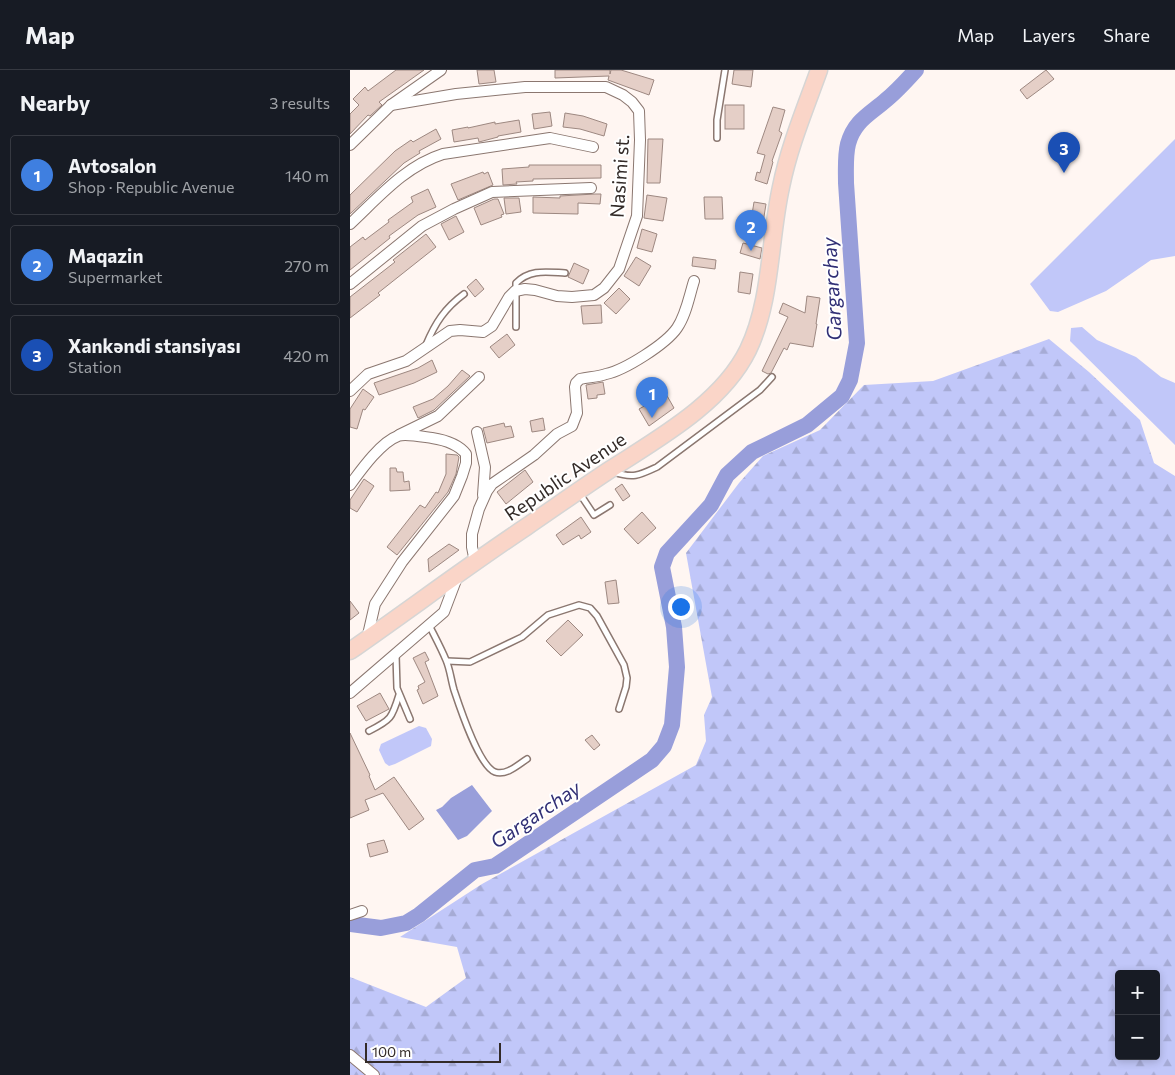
<!DOCTYPE html>
<meta charset="utf-8">
<style>
body{margin:0;font-family:Commissioner,sans-serif;background:#242831;color:#f1f3f6}
.controls{position:absolute;right:15px;bottom:15px;display:grid;overflow:hidden;border-radius:5px;box-shadow:0 2px 8px #0003}
.controls button{width:45px;height:45px;display:grid;place-items:center;padding:0;border:0;border-bottom:1px solid #363941;background:#171b24;color:#f1f3f6;font:25px sans-serif}
.scale{position:absolute;left:15px;bottom:12px;width:136px;box-sizing:border-box;padding-left:5px;border:2px solid #332b28;border-top:0;font-size:14px;line-height:18px;white-space:nowrap;color:#332b28;-webkit-text-stroke:4px #fff;paint-order:stroke}
.you{position:absolute;left:330px;top:536px;width:18px;height:18px;margin:-12px;border:4px solid #fff;border-radius:50%;background:#1a73e8;box-shadow:0 0 0 8px #1a73e833}
.badge{display:grid;place-items:center;width:32px;height:32px;border-radius:50%;background:#2563eb;color:#fff;font-size:16px;font-weight:700}
.pin{position:absolute;translate:-50% -41px;filter:drop-shadow(0 1px 2px #0008)}
.pin::after{content:'';position:absolute;top:26px;width:18px;height:15px;background:inherit;clip-path:polygon(0 0,100% 0,50% 100%)}
.list{margin:0;padding:0;list-style:none}
h2{display:flex;justify-content:space-between;align-items:center;height:65px;margin:0;padding:0 20px;font-size:21px}
h2 small{font-size:16px;font-weight:400;color:#9ea1a6}
.list li{display:grid;grid-template-columns:32px 1fr auto;gap:15px;align-items:center;box-sizing:border-box;height:80px;margin:0 10px 10px;padding:0 10px;border:1px solid #363941;border-radius:5px}
.list b{display:block;font-size:19px;white-space:nowrap}
.list p{margin:0;font-size:16px;white-space:nowrap;color:#9ea1a6}
.list em{font-size:16px;font-style:normal;color:#9ea1a6}
.map{position:relative;flex:none;width:825px;height:1005px;overflow:hidden}
header{display:flex;align-items:center;gap:30px;box-sizing:border-box;height:70px;padding:0 25px;background:#171b24;border-bottom:1px solid #363941}
header strong{font-size:24px}
nav{display:flex;gap:28px;margin-inline-start:auto;font-size:18px}
main{display:flex}
aside{flex:1;background:#171b24}
.map>svg:first-child{display:block}
.grass{fill:#c1c7f9}
.forest{fill:url(#forest-firs);fill-rule:evenodd}
.water{fill:#989eda}
.lines{fill:none;stroke-linecap:round;stroke-linejoin:round}
.river{stroke:#989eda;stroke-width:16}
.building{fill:#e5cfc7;stroke:#9d8881}
.service-casing{stroke:#8b7770;stroke-width:8}
.minor-casing{stroke:#8b7770;stroke-width:12}
.primary-casing{stroke:#d6d5d4;stroke-width:19}
.service{stroke:#fff;stroke-width:5}
.minor{stroke:#fff;stroke-width:10}
.primary{stroke:#fad5c8;stroke-width:16}
.labels{text-anchor:middle;dominant-baseline:central;stroke-width:4;stroke-linejoin:round;paint-order:stroke}
.street-label{font-size:19px;fill:#332b28;stroke:#fff}
.water-label{font-size:20px;font-style:italic;fill:#312f75;stroke:#fff}
</style>
<header>
<strong>Map</strong>
<nav><a>Map</a><a>Layers</a><a>Share</a></nav>
</header>
<main>
<aside>
<h2>Nearby<small>3 results</small></h2>
<ul class="list">
<li><span class="badge" style="background:#3f7fe0">1</span><div><b>Avtosalon</b><p>Shop · Republic Avenue</p></div><em>140 m</em></li>
<li><span class="badge" style="background:#3f7fe0">2</span><div><b>Maqazin</b><p>Supermarket</p></div><em>270 m</em></li>
<li><span class="badge" style="background:#1a4fb4">3</span><div><b>Xankəndi stansiyası</b><p>Station</p></div><em>420 m</em></li>
</ul>
</aside>
<div class="map">
<svg width="825" height="1005" viewBox="0 0 825 1005">
<defs>
<pattern id="forest-firs" width="22" height="20" patternUnits="userSpaceOnUse" patternTransform="scale(1.25)"><rect width="22" height="20" fill="#c1c7f9"/><path d="M5 1l3.5 6h-7zM16 11l3.5 6h-7z" fill="#a6abd5"/></pattern>
</defs>
<rect width="100%" height="100%" fill="#fff6f2"/>
<!-- grass -->
<g class="grass">
<path d="M825,69v117l-24,4 -45,31 -48,21 -8,-1 -20,-27z"/>
<path d="M732,257l15,13 39,17 25,20 14,6v62l-105,-104 1,-13z"/>
<path d="M69,656l7,2 6,11 -1,7 -36,18 -6,2 -4,-3 -6,-13 2,-6z"/>
</g>
<!-- forest -->
<path class="forest" d="M699,269l40,33 51,48 14,43 21,13v599h-825v-98l76,30 40,-29 -9,-31 -57,-10 82,-53 214,-119 10,-24 -2,-26 8,-18 -26,-144 53,-70 24,-27 57,-26 44,-45 69,-4zM769,904h37v82h-37z"/>
<!-- water -->
<path class="water" d="M122,715l20,26 -25,25 -9,4 -22,-30 6,-3 9,-9z"/>
<g class="lines">
<!-- river -->
<path class="river" d="M0,854l31,4 25,-5 13,-8 56,-45 20,-4 157,-106 12,-14 8,-21 5,-58 -3,-40 -12,-60 5,-14 44,-48 16,-30 25,-23 55,-27 35,-29 8,-16 7,-37 -11,-160c0,-13 -1,-27 2,-39 6,-23 22,-30 38,-44 10,-8 21,-20 30,-30"/>
</g>
<!-- building -->
<g class="building">
<path d="M46,0h28l-45,32 3,3 -12,11 -2,-1 -18,19v-20l9,-9 -6,-6 12,-12 3,4z"/>
<path d="M127,0h17l2,12 -17,2z"/>
<path d="M205,0h55v4l1,-4h10l33,10 -5,15 -41,-15 1,-4 -54,2z"/>
<path d="M384,0h19l-2,17 -19,-3z"/>
<path d="M696,0l8,9 -27,20 -7,-9z"/>
<rect x="375" y="35" width="19" height="24"/>
<path d="M423,37l12,3 -6,21 3,2 -10,28 1,1 -6,22 -12,-4 2,-8 3,1 5,-18 -8,-2z"/>
<path d="M200,42l2,14 -18,3 -2,-15z"/>
<path d="M215,43l18,3 24,8 -3,12 -24,-7 -17,-2z"/>
<path d="M169,50l2,12 -23,4v1l-19,5 -1,-4 -24,4 -2,-12 16,-3v1l27,-6v2z"/>
<path d="M86,59l5,10 -22,12 1,2 -16,10 -54,51v-19l45,-44 16,-11 2,2z"/>
<path d="M298,69h15l-3,44h-13z"/>
<path d="M179,95h72v13l-68,1v2l-17,1 1,2 -14,1 -1,-16 27,-2z"/>
<path d="M133,102l1,2 4,-2 5,13 -35,15 -7,-16z"/>
<path d="M78,119l8,18 -18,8 -29,21 1,2 -40,32v-23l13,-10 2,3 24,-18 -1,-2 25,-18 -2,-5z"/>
<path d="M245,124h6l-1,10 -22,-1v11l-45,-1v-16l27,1v-2z"/>
<path d="M297,125l20,3 -4,23 -19,-3z"/>
<path d="M354,127h18l1,22h-18z"/>
<path d="M154,128h15l2,14 -15,2z"/>
<path d="M144,129h4l6,15 -3,1 1,2 -21,8 -7,-17z"/>
<path d="M404,132l12,2 -4,25 -12,-2z"/>
<path d="M106,146l8,16 -15,8 -8,-16z"/>
<path d="M292,159l15,5 -5,18 -15,-4z"/>
<path d="M76,164l10,13 -58,46 2,2 -30,23v-21l45,-35 -2,-2z"/>
<path d="M393,173l19,5 -2,11 -20,-6z"/>
<path d="M286,187l15,9 -12,20 -15,-10z"/>
<path d="M343,187l23,3 -1,9 -23,-3z"/>
<path d="M224,193l15,7 -6,14 -15,-7z"/>
<path d="M390,202l13,2 -3,20 -12,-2z"/>
<path d="M126,209l8,10 -9,8 -8,-10z"/>
<path d="M269,218l11,11 -14,15 -12,-11z"/>
<path d="M457,226l13,2 -4,26h1l-4,23 -23,-4 -3,7 -3,-2 -13,25 -3,1 -6,-3 26,-54 -9,-4 4,-10 22,10z"/>
<path d="M251,235l1,18 -19,1 -2,-18z"/>
<path d="M157,264l8,11 -16,13 -9,-11z"/>
<path d="M82,290l5,12 -23,11 -35,12 -5,-12 44,-15z"/>
<path d="M112,300l8,6 -36,34 -16,8 -5,-11 20,-8 15,-13z"/>
<path d="M253,312l2,12 -8,1v3l-9,1 -2,-14z"/>
<path d="M13,319l11,8 -9,13 -2,-1 -6,20 -7,-2v-18z"/>
<path d="M316,324l8,14 -25,18 -10,-17z"/>
<path d="M193,348l2,12 -13,2 -2,-11z"/>
<path d="M154,353l1,4 6,-1 3,11 -27,6 -4,-15z"/>
<path d="M96,384l11,1 2,2 -3,17 -8,18 -51,63 -10,-8 33,-42 5,3 11,-16 2,1 8,-19z"/>
<path d="M40,398h6l1,4h6l1,10 5,-1 1,9 -20,1z"/>
<path d="M175,400l8,12 -27,22 -9,-12z"/>
<path d="M14,409l10,7 -17,26 -7,-4v-8z"/>
<path d="M272,414l8,12 -7,5 -8,-12z"/>
<path d="M292,442l14,16 -18,16 -14,-15z"/>
<path d="M231,447l10,15 -10,7 -2,-4 -16,10 -7,-10z"/>
<path d="M99,474l10,6 -30,22 -1,-13z"/>
<path d="M266,510l3,23 -11,1 -3,-22z"/>
<path d="M0,531l9,12 -9,7z"/>
<path d="M218,550l15,15 -22,21 -15,-15z"/>
<path d="M75,582l4,8 -4,2 13,34 -15,8 -6,-14 2,-1 -1,-3 7,-4 -12,-24z"/>
<path d="M30,623l9,16 -23,12 -9,-15z"/>
<path d="M0,663l20,42 -1,1 6,14 19,-13 30,42 -15,11 -26,-37 -18,7 4,10 -19,8z"/>
<path d="M242,665l8,10 -6,5 -9,-10z"/>
<path d="M34,770l4,12 -18,5 -3,-13z"/>
</g>
<g class="lines">
<defs>
<g id="service">
<path d="M367,68v-18l8,-50"/>
<path d="M166,257v-44c14,-14 30,-11 49,-10"/>
<path d="M76,275c9,-22 19,-37 38,-51"/>
<path d="M264,402c19,7 26,3 43,-5l103,-77 12,-13"/>
<path d="M230,424l14,21 16,-10"/>
<path d="M79,555c6,12 12,23 17,35 4,9 5,20 8,30 6,18 25,76 41,82 11,4 23,-7 32,-13"/>
<path d="M46,585l1,33 13,31"/>
<path d="M97,591l23,1 52,-25 26,-22 31,-10 11,3 7,8 27,49 3,13 -1,9 -7,22"/>
<path d="M19,661c22,-11 23,-13 30,-36"/>
</g>
<g id="minor">
<path d="M0,75l41,-40 50,-35"/>
<path d="M0,154c28,-26 55,-58 93,-70l107,-16 43,9"/>
<path d="M0,214l72,-58 32,-17 38,-17 99,-4"/>
<path d="M0,321l18,-17 38,-13 44,-30 10,-1 23,2 9,-6 17,-29 6,-6 10,-2 10,1 22,6 15,1 22,-2 10,-7 15,-19 18,-53 3,-76 -1,-29 -7,-9 -9,-7 -17,-8h-81l-69,7 -65,11"/>
<path d="M127,362l8,35 -2,28"/>
<path d="M49,365l39,-19 41,-39"/>
<path d="M0,415c11,-15 31,-43 48,-49 7,-3 26,1 34,2 13,2 26,6 34,16v9l-4,13 -8,20 -52,66 -27,42 -8,35"/>
<path d="M125,492l-3,-15v-13l7,-25 8,-18 5,-7 42,-29 23,-21 15,-8 5,-13 -2,-26 1,-4 4,-4c9,-2 18,-2 26,-5 19,-4 60,-30 71,-46 9,-13 12,-31 17,-47"/>
<path d="M0,623l94,-81 14,-37"/>
<path d="M0,845l12,-4"/>
<path d="M0,985l24,20"/>
</g>
<path id="primary" d="M0,581c59,-41 116,-84 176,-124 28,-19 56,-39 85,-58 48,-31 111,-66 137,-119 24,-50 21,-109 33,-163 8,-40 24,-78 38,-117"/>
</defs>
<!-- service casing -->
<use href="#service" class="service-casing"/>
<!-- minor casing -->
<use href="#minor" class="minor-casing"/>
<!-- primary casing -->
<use href="#primary" class="primary-casing"/>
<!-- service -->
<use href="#service" class="service"/>
<!-- minor -->
<use href="#minor" class="minor"/>
<!-- primary -->
<use href="#primary" class="primary"/>
</g>
<g class="labels">
<!-- street labels -->
<g class="street-label">
<text transform="translate(269 106) rotate(-86)">Nasimi st.</text>
<text transform="translate(215 406) rotate(-34)">Republic Avenue</text>
</g>
<!-- water labels -->
<g class="water-label">
<text transform="translate(481 219) rotate(-93)">Gargarchay</text>
<text transform="translate(185 744) rotate(-34)">Gargarchay</text>
</g>
</g>
</svg>
<div class="controls">
<button>+</button>
<button>−</button>
</div>
<div class="scale">100 m</div>
<div class="you"></div>
<div class="pin badge" style="left:302px;top:348px;background:#3f7fe0">1</div>
<div class="pin badge" style="left:401px;top:181px;background:#3f7fe0">2</div>
<div class="pin badge" style="left:714px;top:103px;background:#1a4fb4">3</div>
</div>
</main>
